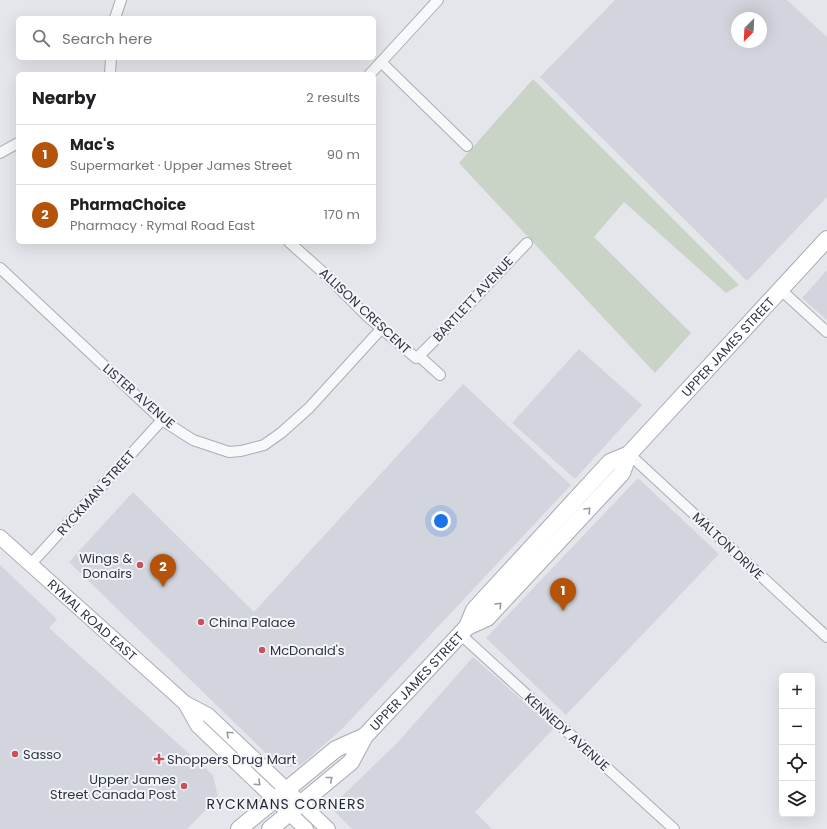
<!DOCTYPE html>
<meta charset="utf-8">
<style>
body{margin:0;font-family:Poppins,sans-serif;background:#f6f6f6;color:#202124}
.controls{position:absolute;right:12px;bottom:12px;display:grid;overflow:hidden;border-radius:6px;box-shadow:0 4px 16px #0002}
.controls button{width:36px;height:36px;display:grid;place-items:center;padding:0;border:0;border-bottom:1px solid #e0e0e0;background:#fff;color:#202124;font:20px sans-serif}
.compass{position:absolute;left:731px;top:12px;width:36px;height:36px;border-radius:50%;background:#fff;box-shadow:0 4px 16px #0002;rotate:204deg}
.you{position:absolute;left:441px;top:521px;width:14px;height:14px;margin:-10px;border:3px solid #fff;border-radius:50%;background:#1a73e8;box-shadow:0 0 0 6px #1a73e833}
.badge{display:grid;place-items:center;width:26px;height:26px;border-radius:50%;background:#b45309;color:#fff;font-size:13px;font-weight:700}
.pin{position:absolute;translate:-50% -33px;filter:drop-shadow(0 1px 2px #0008)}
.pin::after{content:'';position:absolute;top:21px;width:14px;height:12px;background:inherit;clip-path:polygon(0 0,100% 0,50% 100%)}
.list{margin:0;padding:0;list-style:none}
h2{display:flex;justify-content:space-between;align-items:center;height:52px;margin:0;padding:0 16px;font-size:17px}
h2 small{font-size:13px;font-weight:400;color:#757577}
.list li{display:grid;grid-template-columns:26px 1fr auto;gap:12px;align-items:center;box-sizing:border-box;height:60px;padding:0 16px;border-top:1px solid #e0e0e0}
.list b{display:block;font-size:15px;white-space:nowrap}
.list p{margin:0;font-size:13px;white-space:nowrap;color:#757577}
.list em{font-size:13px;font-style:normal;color:#757577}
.icon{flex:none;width:22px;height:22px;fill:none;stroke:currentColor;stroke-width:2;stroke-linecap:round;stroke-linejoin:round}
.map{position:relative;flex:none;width:827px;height:829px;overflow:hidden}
.search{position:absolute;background:#fff;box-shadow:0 4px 16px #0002;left:16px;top:16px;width:360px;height:44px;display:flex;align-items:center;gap:10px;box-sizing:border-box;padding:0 14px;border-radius:6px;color:#757577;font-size:15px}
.panel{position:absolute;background:#fff;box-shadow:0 4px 16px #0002;left:16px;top:72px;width:360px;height:172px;border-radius:6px}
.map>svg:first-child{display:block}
.built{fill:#d2d5dd;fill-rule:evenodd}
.green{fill:#c9d4c6}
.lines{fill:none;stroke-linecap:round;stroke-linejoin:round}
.minor-casing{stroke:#a9adb5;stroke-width:12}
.secondary-casing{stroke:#a9adb5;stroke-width:16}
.primary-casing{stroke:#a4aab6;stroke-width:18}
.minor{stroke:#f7f8f9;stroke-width:10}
.secondary{stroke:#fff;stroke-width:14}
.primary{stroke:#fff;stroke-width:16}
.oneway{stroke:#9699a1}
.poi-dot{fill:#c7525d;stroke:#f4f5f8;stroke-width:1.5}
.labels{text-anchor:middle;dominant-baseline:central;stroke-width:4;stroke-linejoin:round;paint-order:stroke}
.street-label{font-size:13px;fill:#2c3343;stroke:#f4f5f8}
.poi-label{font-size:13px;fill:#2c3343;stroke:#f4f5f8;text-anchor:start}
.neighbourhood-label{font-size:14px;letter-spacing:1px;fill:#1e2534;stroke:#f4f5f8}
</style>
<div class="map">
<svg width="827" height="829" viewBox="0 0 827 829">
<rect width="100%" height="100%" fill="#e4e6eb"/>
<!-- built -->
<g class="built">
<path d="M615,0h172l40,37v160l-80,84 -207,-204zM737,18h24v24h-24z"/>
<path d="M827,270v50l-25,-22z"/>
<path d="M579,349l63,56 -67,74 -63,-56z"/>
<path d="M463,384l108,101 -229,244 -41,36 -12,2 -14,-5 -206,-200 64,-70 121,120z"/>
<path d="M638,478l81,76 -153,161 -80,-77z"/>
<path d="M0,565l57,54 -8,9 164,147 5,22 -31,32h-187z"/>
<path d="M473,657l81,71 -79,84 17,17h-140l-18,-18 -1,-6 66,-64z"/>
</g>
<!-- green -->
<path class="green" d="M533,79l206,206 -13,8 -102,-91 -30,35 97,96 -36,40 -196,-210z"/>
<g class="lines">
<defs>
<g id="minor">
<path d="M115,18l6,-18"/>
<path d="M381,62l86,84"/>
<path d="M110,74l1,-16"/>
<path d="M370,74l68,-74"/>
<path d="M0,153l18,-10"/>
<path d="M289,242l37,33 42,42 48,41 3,-2"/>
<path d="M0,268l162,152 31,20 36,12 12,-1 23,-6 17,-12 28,-25 72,-79"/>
<path d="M781,290l46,42"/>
<path d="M419,356c37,-37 72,-76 108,-113"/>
<path d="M419,356l21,19"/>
<path d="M629,454l198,183"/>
<path d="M30,565l132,-145"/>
<path d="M460,634l214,195"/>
</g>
<g id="secondary">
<path id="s1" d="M0,537l185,166 23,12 120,114"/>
<path d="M185,703l13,23 108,103"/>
</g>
<g id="primary">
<path id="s2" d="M467,627l20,-9 135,-145 7,-19 198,-215"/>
<path d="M239,829l97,-80 29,-13"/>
<path id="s3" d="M270,829l81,-67 14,-26 102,-109 7,-17 136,-148 19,-8"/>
</g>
</defs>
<!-- minor casing -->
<use href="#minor" class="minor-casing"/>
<!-- secondary casing -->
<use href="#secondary" class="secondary-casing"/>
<!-- primary casing -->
<use href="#primary" class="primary-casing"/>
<!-- minor -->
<use href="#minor" class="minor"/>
<!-- secondary -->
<use href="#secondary" class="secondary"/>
<!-- primary -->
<use href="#primary" class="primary"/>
</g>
<!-- one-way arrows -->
<defs><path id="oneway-chevron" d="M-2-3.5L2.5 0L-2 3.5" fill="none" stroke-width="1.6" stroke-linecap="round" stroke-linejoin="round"/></defs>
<g class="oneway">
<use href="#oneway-chevron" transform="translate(588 510) rotate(-47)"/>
<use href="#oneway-chevron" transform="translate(499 605) rotate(-47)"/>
<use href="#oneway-chevron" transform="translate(229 734) rotate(-137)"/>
<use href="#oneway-chevron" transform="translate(330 779) rotate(-39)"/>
<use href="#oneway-chevron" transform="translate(258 783) rotate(43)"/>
</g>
<!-- markers -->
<g class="poi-dot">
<circle cx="140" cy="565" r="4"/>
<circle cx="201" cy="622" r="4"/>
<circle cx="262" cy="650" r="4"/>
<circle cx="15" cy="754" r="4"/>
<path d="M157 753h4v4h4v4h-4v4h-4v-4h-4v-4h4z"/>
<circle cx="184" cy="786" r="4"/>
</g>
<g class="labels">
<!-- street labels -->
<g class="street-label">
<text transform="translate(473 299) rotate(-47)">BARTLETT AVENUE</text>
<text transform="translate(365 311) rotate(43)">ALLISON CRESCENT</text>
<text stroke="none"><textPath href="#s2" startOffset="386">UPPER JAMES STREET</textPath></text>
<text transform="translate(139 396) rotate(41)">LISTER AVENUE</text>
<text transform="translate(96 493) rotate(-48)">RYCKMAN STREET</text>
<text transform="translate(728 546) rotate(43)">MALTON DRIVE</text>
<text stroke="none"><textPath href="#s1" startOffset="124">RYMAL ROAD EAST</textPath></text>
<text stroke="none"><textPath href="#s3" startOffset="210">UPPER JAMES STREET</textPath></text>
<text transform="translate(567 732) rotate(42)">KENNEDY AVENUE</text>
</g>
<!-- poi labels -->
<g class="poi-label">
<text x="132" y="558" text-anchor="end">Wings &amp;<tspan x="132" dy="15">Donairs</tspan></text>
<text x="209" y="622">China Palace</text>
<text x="270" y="650">McDonald's</text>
<text x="23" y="754">Sasso</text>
<text x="167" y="759">Shoppers Drug Mart</text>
<text x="176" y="779" text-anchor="end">Upper James<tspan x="176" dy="15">Street Canada Post</tspan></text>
</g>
<!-- neighbourhood labels -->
<g class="neighbourhood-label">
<text x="286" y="804">RYCKMANS CORNERS</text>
</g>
</g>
</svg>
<div class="controls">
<button>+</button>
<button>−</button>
<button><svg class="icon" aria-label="locate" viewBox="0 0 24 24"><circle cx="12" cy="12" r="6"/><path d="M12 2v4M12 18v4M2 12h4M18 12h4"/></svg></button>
<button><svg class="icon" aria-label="layers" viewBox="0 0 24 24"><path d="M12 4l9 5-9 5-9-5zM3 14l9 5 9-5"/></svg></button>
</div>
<svg class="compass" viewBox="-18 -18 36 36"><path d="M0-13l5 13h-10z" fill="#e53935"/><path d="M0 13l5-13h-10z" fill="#757577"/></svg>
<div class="you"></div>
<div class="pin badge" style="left:563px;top:611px">1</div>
<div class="pin badge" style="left:163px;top:587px">2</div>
<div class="search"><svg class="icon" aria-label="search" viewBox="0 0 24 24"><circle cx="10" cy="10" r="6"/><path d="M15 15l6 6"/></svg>Search here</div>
<section class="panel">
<h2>Nearby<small>2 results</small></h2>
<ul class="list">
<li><span class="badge">1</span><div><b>Mac's</b><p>Supermarket · Upper James Street</p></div><em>90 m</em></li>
<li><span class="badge">2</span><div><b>PharmaChoice</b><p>Pharmacy · Rymal Road East</p></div><em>170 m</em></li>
</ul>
</section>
</div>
